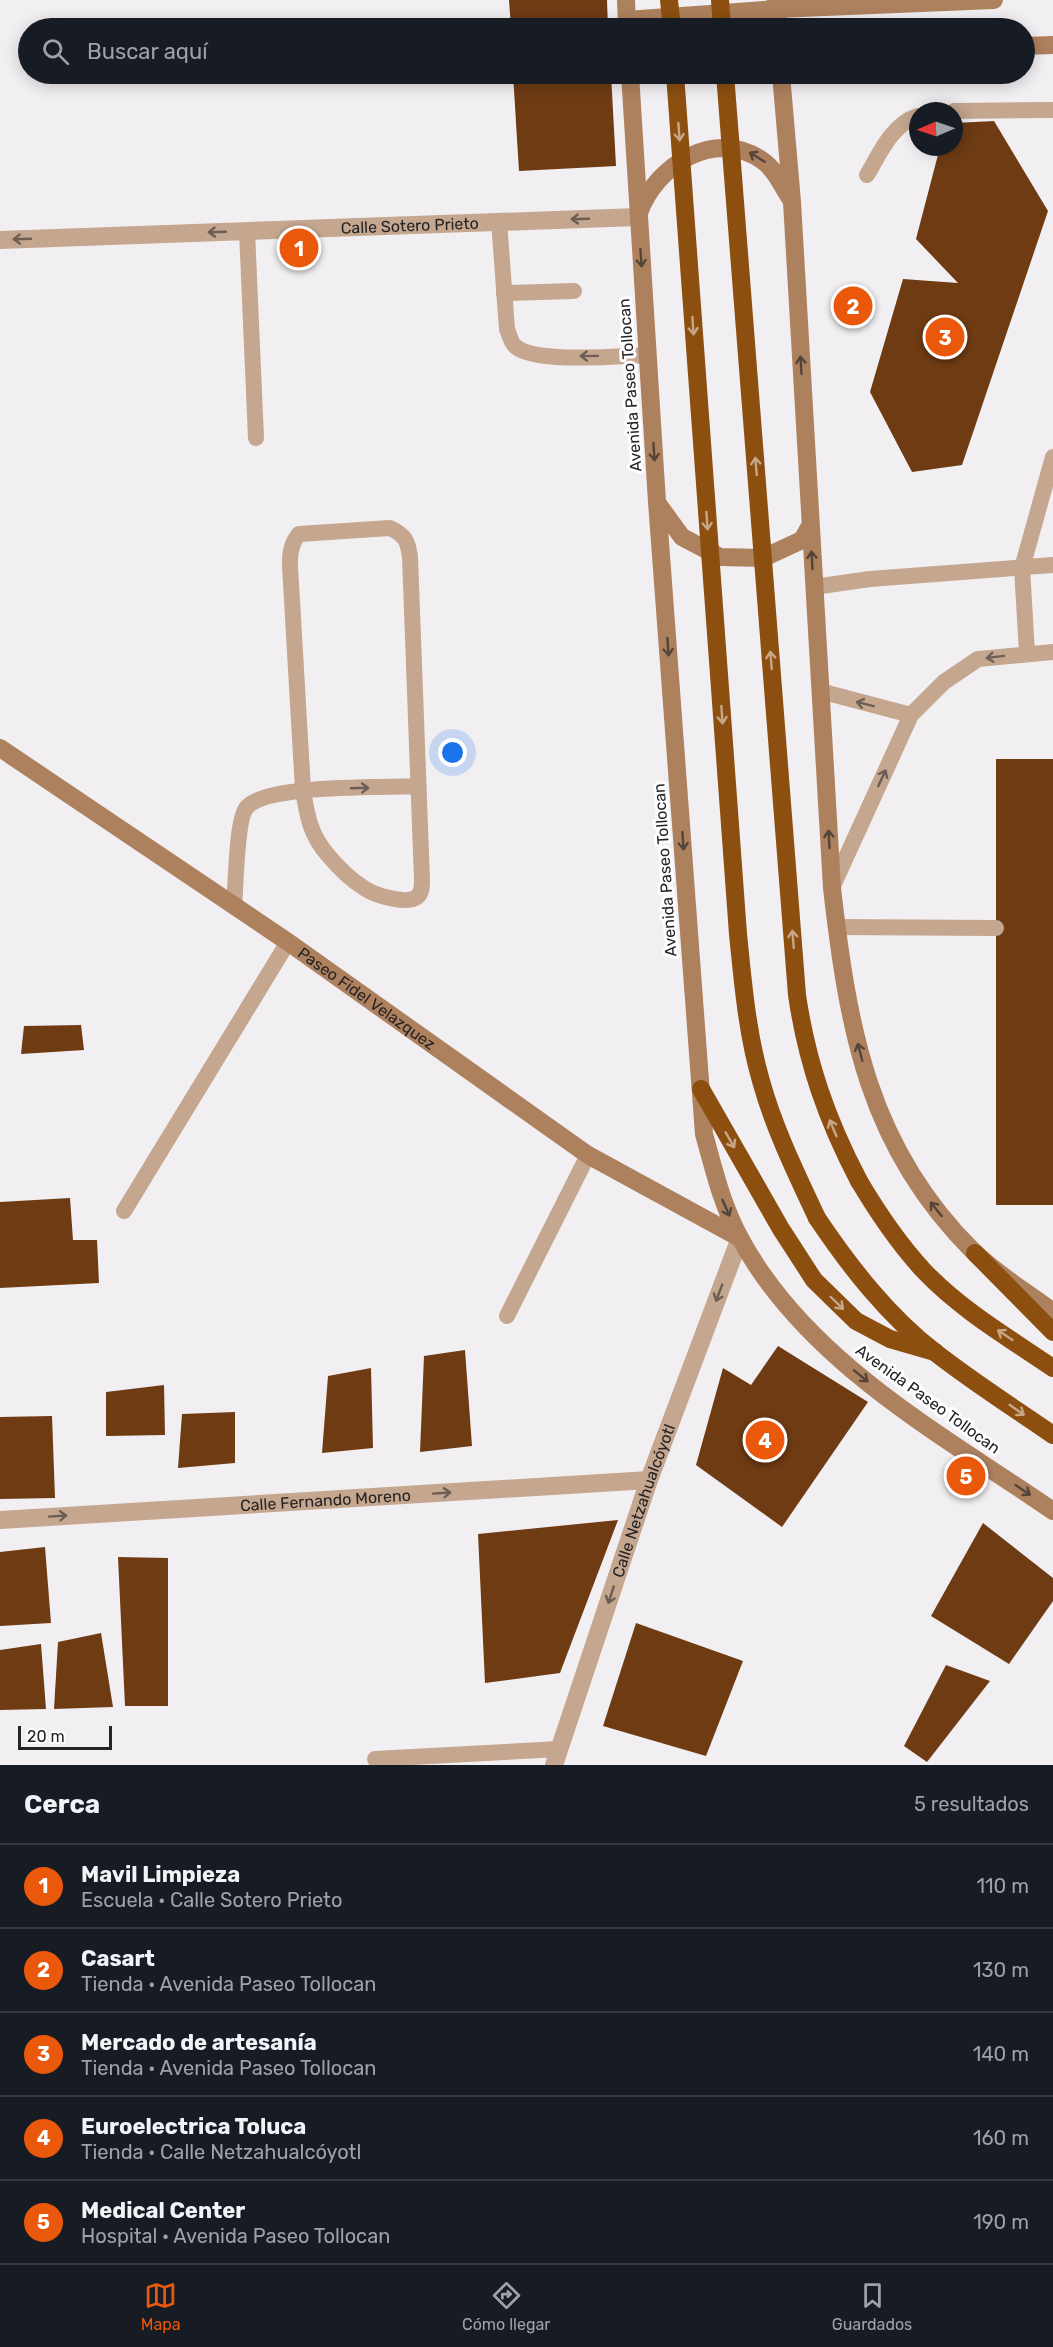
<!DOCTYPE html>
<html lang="es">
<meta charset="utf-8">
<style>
body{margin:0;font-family:Rubik,sans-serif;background:#20242c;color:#f1f3f6}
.compass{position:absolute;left:909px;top:102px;width:54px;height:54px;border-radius:50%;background:#171b24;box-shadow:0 3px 15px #0003;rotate:268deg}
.scale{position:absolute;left:18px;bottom:15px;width:94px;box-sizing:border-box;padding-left:6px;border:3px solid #242325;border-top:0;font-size:16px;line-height:21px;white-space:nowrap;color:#242325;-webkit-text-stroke:4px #fefdff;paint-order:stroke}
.you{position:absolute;left:453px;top:753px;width:21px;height:21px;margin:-15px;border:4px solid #fff;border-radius:50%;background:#1a73e8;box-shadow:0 0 0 9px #1a73e833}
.badge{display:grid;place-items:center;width:39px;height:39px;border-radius:50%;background:#ea580c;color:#fff;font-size:20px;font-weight:700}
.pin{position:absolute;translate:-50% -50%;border:3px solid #fff;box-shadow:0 2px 6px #0006}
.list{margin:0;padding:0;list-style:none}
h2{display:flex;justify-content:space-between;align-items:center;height:78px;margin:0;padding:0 24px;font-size:26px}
h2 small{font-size:20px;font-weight:400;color:#9ea1a6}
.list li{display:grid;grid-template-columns:39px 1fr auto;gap:18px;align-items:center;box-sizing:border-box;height:84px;padding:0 24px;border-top:2px solid #363941}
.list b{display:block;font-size:22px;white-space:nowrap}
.list p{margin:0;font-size:20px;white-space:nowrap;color:#9ea1a6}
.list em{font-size:20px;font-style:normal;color:#9ea1a6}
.icon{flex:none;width:33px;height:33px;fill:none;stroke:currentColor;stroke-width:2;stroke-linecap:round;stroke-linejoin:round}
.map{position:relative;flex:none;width:1053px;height:1765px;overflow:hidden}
.search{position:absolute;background:#171b24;box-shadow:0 3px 15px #0003;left:18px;right:18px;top:18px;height:66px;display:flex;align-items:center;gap:15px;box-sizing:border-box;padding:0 21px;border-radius:33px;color:#9ea1a6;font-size:22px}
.sheet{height:498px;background:#171b24}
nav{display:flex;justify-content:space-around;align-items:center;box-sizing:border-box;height:84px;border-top:2px solid #363941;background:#171b24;font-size:16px;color:#9ea1a6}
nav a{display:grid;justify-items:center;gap:3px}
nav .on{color:#ea580c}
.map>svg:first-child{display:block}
.building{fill:#6e3b13}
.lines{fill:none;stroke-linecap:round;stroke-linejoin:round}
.lane{stroke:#c5a68e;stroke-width:16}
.street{stroke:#c5a68e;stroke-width:18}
.secondary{stroke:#ae815e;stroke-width:18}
.highway{stroke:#8d4f10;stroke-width:18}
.highway-bridge{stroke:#8d4f10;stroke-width:18}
.oneway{stroke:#c6a688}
.oneway2{stroke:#544439}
.oneway3{stroke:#6c5e54}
.labels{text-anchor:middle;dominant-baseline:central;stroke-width:6;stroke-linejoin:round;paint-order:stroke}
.street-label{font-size:16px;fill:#242325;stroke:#fefdff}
</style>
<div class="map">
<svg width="1053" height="1765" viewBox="0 0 1053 1765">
<rect width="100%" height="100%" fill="#f2eff3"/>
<!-- building -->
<g class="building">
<path d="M509,0h98l1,28h-97z"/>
<path d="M513,74h98l5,92 -97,5z"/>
<path d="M994,121l54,90 -86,254 -50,7 -42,-80 33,-113 55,4 -42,-44 24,-92h14v-24z"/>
<rect x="996" y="759" width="57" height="446"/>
<path d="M81,1025l3,25 -63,4 3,-28z"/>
<path d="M70,1198l3,42h24l2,43 -99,5v-86z"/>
<path d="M778,1346l90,56 -86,125 -86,-62 27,-97 28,17z"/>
<path d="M465,1350l7,96 -52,6 4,-96z"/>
<path d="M371,1368l2,80 -51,5 6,-77z"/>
<path d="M164,1385l1,50 -59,1v-44z"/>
<path d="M235,1412v51l-57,5 4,-54z"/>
<path d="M52,1416l3,82 -55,1v-82z"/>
<path d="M618,1520l-58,153 -75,10 -7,-149z"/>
<path d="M983,1523l70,55v23l-44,63 -78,-48z"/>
<path d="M45,1547l6,76 -51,3v-74z"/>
<path d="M118,1557l50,1v148h-43z"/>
<path d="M636,1623l107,38 -37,95 -103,-30z"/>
<path d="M101,1633l12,74 -59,2 4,-67z"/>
<path d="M41,1644l5,65 -46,1v-60z"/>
<path d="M946,1665l44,16 -63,81 -23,-16z"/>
</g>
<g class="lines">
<!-- lane -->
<g class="lane">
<path d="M954,111l99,-1"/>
<path d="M867,175c13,-22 25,-51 51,-59"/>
<path d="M499,221l8,108c2,5 4,14 8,17 18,18 105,10 132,9"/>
<path d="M247,231l9,207"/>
<path d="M504,293l70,-2"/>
<path d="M390,528c15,7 18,13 20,29l12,323c0,6 0,13 -5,17 -11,8 -43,-2 -53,-9 -13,-8 -27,-22 -37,-34 -17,-20 -20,-39 -24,-64l-12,-207c-1,-18 -4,-35 8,-49z"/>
<path d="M814,587l56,-8 183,-14"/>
<path d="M1027,653l-5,-85 31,-111"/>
<path d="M820,691l91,24"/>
<path d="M832,888l79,-173 33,-33 34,-23 75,-7"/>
<path d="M234,906c2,-18 2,-88 13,-99 20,-23 137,-19 171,-21"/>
<path d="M836,927l160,1"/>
<path d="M124,1211l164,-269"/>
<path d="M507,1316l81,-161"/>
<path d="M375,1759l184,-10"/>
</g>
<!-- street -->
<g class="street">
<path id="s1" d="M0,240l638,-23"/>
<path id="s2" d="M0,1520l649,-40"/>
<path id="s3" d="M554,1765l95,-285 91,-242"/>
</g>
<!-- secondary -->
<g class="secondary">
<path d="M626,0l1,28"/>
<path d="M776,0l2,28"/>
<path d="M627,20l150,-11 217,-9"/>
<path d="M1024,46l29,-1"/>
<path d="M630,74l27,428 47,632c10,36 18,71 36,104 66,123 201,196 313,273"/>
<path d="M781,74l11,128 40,686c16,140 36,259 141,363 23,23 54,41 80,61"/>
<path d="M639,213c17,-48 77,-86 124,-52 12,8 19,25 27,37"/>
<path d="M658,504l24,33 38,20 43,1 39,-18 8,-14"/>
<path id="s4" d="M0,748l288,194 300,213 152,83"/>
</g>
<!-- highway -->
<g class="highway">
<path d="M701,1089l80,140 33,51 42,41 34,18 45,13"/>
<path d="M859,1181c19,32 39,62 65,90 37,39 85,67 129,97"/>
<path d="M817,1218c33,49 71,98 119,135 37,29 78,55 117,82"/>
<path d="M975,1253l78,79"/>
</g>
<!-- highway-bridge -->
<g class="highway-bridge">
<path d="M669,0l3,28"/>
<path d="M720,0l2,28"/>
<path d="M675,74l63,860c5,49 9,99 23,147 13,47 35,92 56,137"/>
<path d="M725,74l72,921c10,68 30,125 62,186"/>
</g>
</g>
<!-- one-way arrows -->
<defs><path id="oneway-shaft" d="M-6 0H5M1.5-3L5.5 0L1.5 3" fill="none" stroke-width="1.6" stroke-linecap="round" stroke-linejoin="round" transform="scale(1.5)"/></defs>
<g class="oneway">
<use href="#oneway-shaft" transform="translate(679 132) rotate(86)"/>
<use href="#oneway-shaft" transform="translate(693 326) rotate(86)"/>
<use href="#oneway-shaft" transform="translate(756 466) rotate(-95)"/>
<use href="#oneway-shaft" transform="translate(707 521) rotate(86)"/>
<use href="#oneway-shaft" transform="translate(771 660) rotate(-95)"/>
<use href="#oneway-shaft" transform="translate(722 715) rotate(86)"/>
<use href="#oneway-shaft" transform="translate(793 939) rotate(-95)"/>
<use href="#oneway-shaft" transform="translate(833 1128) rotate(-113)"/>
<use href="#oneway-shaft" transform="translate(730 1140) rotate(60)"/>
<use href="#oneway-shaft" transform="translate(837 1303) rotate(44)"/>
<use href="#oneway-shaft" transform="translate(1005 1335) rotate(-146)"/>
<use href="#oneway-shaft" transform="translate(1017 1410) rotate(35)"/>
</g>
<g class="oneway2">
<use href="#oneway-shaft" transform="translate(757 157) rotate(-148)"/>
<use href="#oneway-shaft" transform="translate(641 258) rotate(86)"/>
<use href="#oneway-shaft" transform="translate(801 365) rotate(-93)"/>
<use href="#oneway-shaft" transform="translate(654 452) rotate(86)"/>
<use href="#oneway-shaft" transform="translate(812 560) rotate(-93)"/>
<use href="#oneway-shaft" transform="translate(668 647) rotate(86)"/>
<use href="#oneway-shaft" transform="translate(829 839) rotate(-93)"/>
<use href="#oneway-shaft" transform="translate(683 841) rotate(86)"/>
<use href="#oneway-shaft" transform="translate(860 1052) rotate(-105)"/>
<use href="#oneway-shaft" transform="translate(726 1208) rotate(66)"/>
<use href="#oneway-shaft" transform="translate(936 1209) rotate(-129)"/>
<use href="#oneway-shaft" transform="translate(861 1376) rotate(39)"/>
<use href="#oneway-shaft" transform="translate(1023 1490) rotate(34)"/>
</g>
<g class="oneway3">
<use href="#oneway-shaft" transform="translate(580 219) rotate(178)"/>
<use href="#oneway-shaft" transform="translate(217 232) rotate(178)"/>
<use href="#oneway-shaft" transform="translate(22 239) rotate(178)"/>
<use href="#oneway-shaft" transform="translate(589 356) rotate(179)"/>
<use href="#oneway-shaft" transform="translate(995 657) rotate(173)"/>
<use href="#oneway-shaft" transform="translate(865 704) rotate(-166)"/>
<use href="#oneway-shaft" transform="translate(882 778) rotate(-65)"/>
<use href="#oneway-shaft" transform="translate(360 788) rotate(-2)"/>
<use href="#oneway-shaft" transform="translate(719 1293) rotate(111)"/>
<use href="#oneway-shaft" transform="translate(442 1493) rotate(-4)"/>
<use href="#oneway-shaft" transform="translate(58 1516) rotate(-4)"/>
<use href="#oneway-shaft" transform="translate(611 1595) rotate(108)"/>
</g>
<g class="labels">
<!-- street labels -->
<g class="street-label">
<text stroke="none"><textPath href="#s1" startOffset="410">Calle Sotero Prieto</textPath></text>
<text transform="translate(630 385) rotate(-94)">Avenida Paseo Tollocan</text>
<text transform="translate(665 870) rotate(-94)">Avenida Paseo Tollocan</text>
<text stroke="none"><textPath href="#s4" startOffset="444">Paseo Fidel Velazquez</textPath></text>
<text transform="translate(928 1399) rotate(36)">Avenida Paseo Tollocan</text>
<text stroke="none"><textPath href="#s2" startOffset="326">Calle Fernando Moreno</textPath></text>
<text stroke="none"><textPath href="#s3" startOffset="279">Calle Netzahualcóyotl</textPath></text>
</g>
</g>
</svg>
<svg class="compass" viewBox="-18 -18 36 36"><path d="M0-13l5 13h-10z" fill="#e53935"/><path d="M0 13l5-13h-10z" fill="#9ea1a6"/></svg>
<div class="scale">20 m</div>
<div class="you"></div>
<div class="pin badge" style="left:299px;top:248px">1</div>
<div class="pin badge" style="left:853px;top:306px">2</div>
<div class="pin badge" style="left:945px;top:337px">3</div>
<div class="pin badge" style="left:765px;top:1440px">4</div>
<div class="pin badge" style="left:966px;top:1476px">5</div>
<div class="search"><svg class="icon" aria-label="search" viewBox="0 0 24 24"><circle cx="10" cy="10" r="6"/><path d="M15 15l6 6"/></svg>Buscar aquí</div>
</div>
<section class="sheet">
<h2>Cerca<small>5 resultados</small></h2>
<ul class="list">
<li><span class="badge">1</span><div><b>Mavil Limpieza</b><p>Escuela · Calle Sotero Prieto</p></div><em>110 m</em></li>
<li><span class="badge">2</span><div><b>Casart</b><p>Tienda · Avenida Paseo Tollocan</p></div><em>130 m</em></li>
<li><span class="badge">3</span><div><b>Mercado de artesanía</b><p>Tienda · Avenida Paseo Tollocan</p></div><em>140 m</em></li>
<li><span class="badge">4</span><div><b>Euroelectrica Toluca</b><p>Tienda · Calle Netzahualcóyotl</p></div><em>160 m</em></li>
<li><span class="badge">5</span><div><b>Medical Center</b><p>Hospital · Avenida Paseo Tollocan</p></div><em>190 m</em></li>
</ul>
</section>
<nav>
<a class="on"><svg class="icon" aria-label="map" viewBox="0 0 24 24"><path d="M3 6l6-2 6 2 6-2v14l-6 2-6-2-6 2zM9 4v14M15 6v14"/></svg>Mapa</a>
<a><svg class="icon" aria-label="directions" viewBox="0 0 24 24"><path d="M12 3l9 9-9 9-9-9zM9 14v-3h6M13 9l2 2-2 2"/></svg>Cómo llegar</a>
<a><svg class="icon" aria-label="saved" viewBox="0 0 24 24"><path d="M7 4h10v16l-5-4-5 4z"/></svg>Guardados</a>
</nav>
